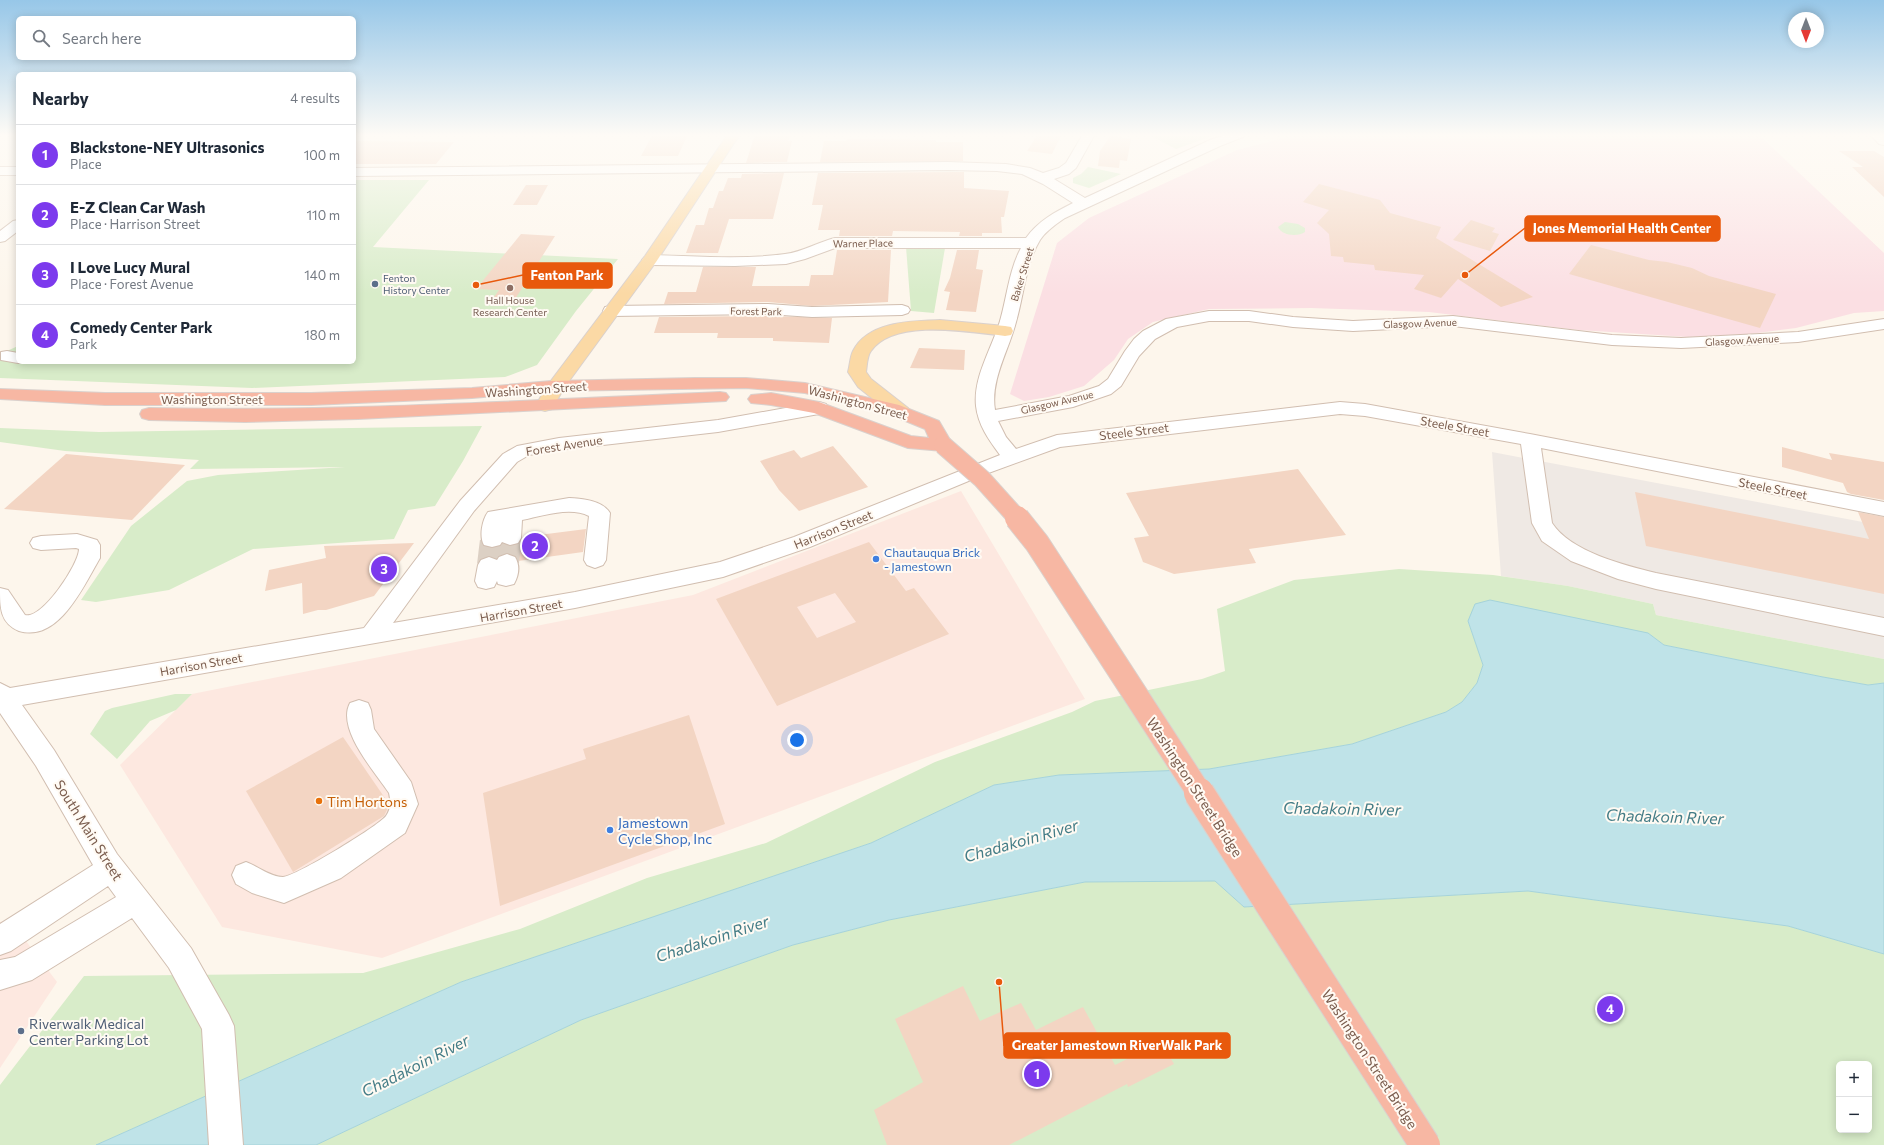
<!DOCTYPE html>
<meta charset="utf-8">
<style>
body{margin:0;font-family:Commissioner,sans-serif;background:#f6f6f7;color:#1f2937}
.controls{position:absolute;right:12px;bottom:12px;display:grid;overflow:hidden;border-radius:6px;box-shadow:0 2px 10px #0003}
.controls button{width:36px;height:36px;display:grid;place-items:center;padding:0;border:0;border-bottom:1px solid #e0e1e3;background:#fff;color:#1f2937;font:20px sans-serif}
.compass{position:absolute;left:1788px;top:12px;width:36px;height:36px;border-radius:50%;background:#fff;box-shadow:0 2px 10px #0003;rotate:180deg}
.you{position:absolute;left:797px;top:740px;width:14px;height:14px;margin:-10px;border:3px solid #fff;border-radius:50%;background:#1a73e8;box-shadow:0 0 0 6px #1a73e833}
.badge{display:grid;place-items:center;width:26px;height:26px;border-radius:50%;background:#7c3aed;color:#fff;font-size:13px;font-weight:700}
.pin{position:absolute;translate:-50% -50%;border:2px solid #fff;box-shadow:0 1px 4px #0006}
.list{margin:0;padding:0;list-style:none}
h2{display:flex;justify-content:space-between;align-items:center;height:52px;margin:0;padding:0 16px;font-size:17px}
h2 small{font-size:13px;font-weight:400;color:#747a83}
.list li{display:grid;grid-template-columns:26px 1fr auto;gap:12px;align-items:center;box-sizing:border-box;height:60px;padding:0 16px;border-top:1px solid #e0e1e3}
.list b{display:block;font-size:15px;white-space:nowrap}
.list p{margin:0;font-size:13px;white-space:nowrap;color:#747a83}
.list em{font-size:13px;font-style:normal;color:#747a83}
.icon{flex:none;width:22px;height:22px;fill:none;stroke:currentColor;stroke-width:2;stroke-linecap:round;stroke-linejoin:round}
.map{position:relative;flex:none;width:1884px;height:1145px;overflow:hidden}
.search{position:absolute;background:#fff;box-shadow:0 2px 10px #0003;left:16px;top:16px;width:340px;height:44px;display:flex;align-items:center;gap:10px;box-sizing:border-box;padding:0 14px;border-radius:6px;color:#747a83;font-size:15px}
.panel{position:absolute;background:#fff;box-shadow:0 2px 10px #0003;left:16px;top:72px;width:340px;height:292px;border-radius:6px}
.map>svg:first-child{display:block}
.commercial{fill:#fde8e0}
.industrial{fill:#efe9e4}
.medical{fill:#fbdfe3}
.green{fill:#d8ecc9;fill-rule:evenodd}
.water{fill:#bfe3e8;stroke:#a5d3da}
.building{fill:#f3d5c3;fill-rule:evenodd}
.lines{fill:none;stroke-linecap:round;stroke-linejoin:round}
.minor-tunnel{stroke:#dcd0c4;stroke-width:24;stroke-dasharray:24 12;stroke-linecap:butt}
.minor-casing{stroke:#d1beb0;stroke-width:2}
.major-casing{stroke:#dad1cd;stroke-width:2}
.highway-casing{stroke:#dad1cd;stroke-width:2}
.minor{fill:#fff;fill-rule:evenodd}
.major{fill:#fbd9a5;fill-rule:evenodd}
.highway{fill:#f7b7a3;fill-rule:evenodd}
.highway-bridge-far2-casing{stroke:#dad1cd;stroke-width:20;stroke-linecap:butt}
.highway-bridge-far1-casing{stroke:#dad1cd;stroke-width:26;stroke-linecap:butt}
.highway-bridge-casing{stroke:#dad1cd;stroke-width:32;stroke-linecap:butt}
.highway-bridge-far2{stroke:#f7b7a3;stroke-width:18}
.highway-bridge-far1{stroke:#f7b7a3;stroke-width:24}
.highway-bridge{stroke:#f7b7a3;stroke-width:30}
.service-dot{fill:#5c6f8a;stroke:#fffaf3;stroke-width:1.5}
.education-dot{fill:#8d6e63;stroke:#fffaf3;stroke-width:1.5}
.shop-dot{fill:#3f7fe0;stroke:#fffaf3;stroke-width:1.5}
.food-dot{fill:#e8710a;stroke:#fffaf3;stroke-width:1.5}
.labels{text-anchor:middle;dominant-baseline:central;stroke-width:4;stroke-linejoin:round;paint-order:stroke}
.far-street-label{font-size:10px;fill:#7a5c4d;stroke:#fffaf3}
.far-service-label{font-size:10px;fill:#4e5e75;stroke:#fffaf3;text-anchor:start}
.far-education-label{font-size:10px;fill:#785e54;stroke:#fffaf3}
.street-label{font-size:12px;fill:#7a5c4d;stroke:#fffaf3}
.shop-label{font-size:12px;fill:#366cbe;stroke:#fffaf3;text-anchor:start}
.near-street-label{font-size:14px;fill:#7a5c4d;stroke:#fffaf3}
.near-food-label{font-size:14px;fill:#c56008;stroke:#fffaf3;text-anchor:start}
.near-shop-label{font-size:14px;fill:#366cbe;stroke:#fffaf3;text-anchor:start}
.near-service-label{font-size:14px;fill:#4e5e75;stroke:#fffaf3;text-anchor:start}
.near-water-label{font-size:16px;font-style:italic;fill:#437c86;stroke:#fffaf3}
.leader{fill:none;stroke:#e8590c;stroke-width:1.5}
.callout-dot{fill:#e8590c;stroke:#fffaf3;stroke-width:1.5}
.callout{fill:#e8590c;stroke:#e8590c;stroke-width:1.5}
.callout-label{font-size:13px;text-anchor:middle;font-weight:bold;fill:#fff}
</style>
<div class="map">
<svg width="1884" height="1145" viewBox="0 0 1884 1145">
<rect width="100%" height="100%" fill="#fdf6ec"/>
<!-- commercial -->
<g class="commercial">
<path d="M961,491l124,208 -703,259 -160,-31 -102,-162 72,-71 501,-99z"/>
<path d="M10,920l47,62 -57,86v-146z"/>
</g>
<!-- industrial -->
<path class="industrial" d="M1492,452l392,74v133l-228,-44 -3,-11 -85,-18 -67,-10z"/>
<!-- medical -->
<path class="medical" d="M1299,134h459l126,119v58l-30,2 -58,15 -46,6 -62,3 -109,-7 -150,-18 -118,-4 -102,1 -56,13 -25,17 -14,21 -30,26 -35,11 -25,4 -14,-7 47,-151 32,-25 148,-68z"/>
<!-- green -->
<g class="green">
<path d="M1147,134h71l-42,15z"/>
<path d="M1088,167l33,7 -32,14 -16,-5v-5l8,-4z"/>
<path d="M354,180h75l-56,67 245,12 -42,52 -39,54 -32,12 -253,11 -252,-10v-24l18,-8v16h336z"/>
<path d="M1285,222l13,2 7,4v4c-7,5 -23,4 -27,-5z"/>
<path d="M906,247l39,1 -11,65 -23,-2z"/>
<path d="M482,426l-19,35 -28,45 -27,4 -14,29 -141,10 -84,41 -73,12 -15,-2 50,-74 56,-45 31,-6 127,-8 -155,2 9,-9 -134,-9 -65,-9v-14l99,4z"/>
<path d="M1399,569l94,6 75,11 85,18 3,11 228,44v24l-16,2 -45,-8 -159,-32 -16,-12 -180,-12 15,44 -6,18 -15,19 -16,10 -94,32 -143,25 -150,6 -65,10 -123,58 -410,139 -365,163h-96v-60l84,-109 279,-3 157,-44 127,-51 119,-35 169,-81 137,-50 23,-11 107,-22 23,-8 -8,-62 77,-29z"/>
<path d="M175,694h17l-16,16 -26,11 -33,38 -27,-25 15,-23 7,-3z"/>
<path d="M1215,881l29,26 284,-16 260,35 96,28v191h-1568l265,-125 212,-75 96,-25 196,-38zM1839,1064h30v66h-30z"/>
</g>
<!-- water -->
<path class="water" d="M1490,600l158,33 16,12 159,32 45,8 16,-2v271l-96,-28 -260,-35 -284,16 -29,-26 -130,1 -196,38 -96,25 -212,75 -265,125h-220l365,-163 410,-139 123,-58 65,-10 150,-6 143,-25 94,-32 16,-10 15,-19 6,-18 -15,-44 7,-17z"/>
<!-- building -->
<g class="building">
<path d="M653,134h35l-10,22h-37z"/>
<path d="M755,134l36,1 -3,6h4l-5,21 -41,1z"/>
<path d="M1038,134h24l-10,20 -25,-3z"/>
<path d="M1111,135l20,4 -4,22 -7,-1 -1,8 -21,-2 2,-15z"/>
<path d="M847,139l89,1v2h27v19l-143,1 4,-21h22z"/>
<path d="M354,141l100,1 -18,22h-82z"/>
<path d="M1839,151h35l10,6v40l-32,-30h11z"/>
<path d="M964,172v16l45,3 -5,26h-3l1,16h-20v3h-23l1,-4 -67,-1 -1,5h-53l1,-6h-22l5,-25h-11l6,-32z"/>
<path d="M784,173l-11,46h-44l-11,34h-32l10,-28h8l5,-17h4l6,-17h4l5,-13h13l1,-4z"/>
<path d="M1319,184l61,16 10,13 51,14 -5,11 97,59 -32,10 -43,-28 -17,19 -27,-9 10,-14 -49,-5 -1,-5 -30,-3 -1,-5 -12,-1 -2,-22 -12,-11 12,-13 -26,-8z"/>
<path d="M526,185h22l-11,20h-24z"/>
<path d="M1471,220l24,8 -3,4 7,2 -9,17 -37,-11z"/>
<path d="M521,234l34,2 -43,68h-23l10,-14 -23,-1z"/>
<path d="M1591,245l58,15 18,2 25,6 17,8 67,18 -16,34 -191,-54z"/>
<path d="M837,250h54l-3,52 -76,4 -44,-4 -104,2 4,-12h28l7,-25h53l-4,19h57l2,-11h22z"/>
<path d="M957,250h22l-3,19 7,1 -7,42 -30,-2 4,-18 -6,-1 6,-13z"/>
<path d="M768,316l64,2 -3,25 -56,-2v-3h-56l1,-5h-64l5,-16z"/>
<path d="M919,348l46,2 -1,20 -54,-2z"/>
<path d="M833,446l35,41 -69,24 -20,-21 -19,-29 34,-11 7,8z"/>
<path d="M1782,447l50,13 -3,-7 55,9v38l-33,-6 -4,-2 -4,-9 -61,-16z"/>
<path d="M66,454l119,11 -53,55 -128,-11z"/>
<path d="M1298,469l48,66 -97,14 7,14 -82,11 -31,-12 -9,-24 15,-2 -23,-43z"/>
<path d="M1635,492l234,47 -11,-27 26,5v77l-238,-48z"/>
<path d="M586,529l-3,23 -65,9 -2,-5 -8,-3 -10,3 -2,2 -6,-2 -8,2 1,-12 9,2 8,-2 3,-2 7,2 9,-2 4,-7z"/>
<path d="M869,542l37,49 8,-3 35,46 -172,72 -61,-107zM835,593l21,29 -39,16 -20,-31z"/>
<path d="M414,543l-40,53 -48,14h-8l-15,4 -1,-31 -37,8 4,-21 57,-12 -2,-12z"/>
<path d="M689,715l36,109 -225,82 -17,-113 103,-34 -3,-10z"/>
<path d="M343,737l46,67 -2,6 -3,6 -91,56 -47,-81z"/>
<path d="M963,986l17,35 41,-18 15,27 47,-23 32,58 46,-23 13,22 -46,23 -1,-3 -118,61h-122l-13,-35 49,-28 -28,-63z"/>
</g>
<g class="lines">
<!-- minor-tunnel -->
<g class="minor-tunnel">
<path d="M507,562l3,-24"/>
<path d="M489,565l3,-25"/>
</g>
<defs>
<g id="minor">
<path d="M1083,134h12l-19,34 -7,6 -15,5 31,19 125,-58 17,-6h17l-1,3 -23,9 -155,72c-9,6 -19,13 -25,22 -15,25 -16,55 -24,82 -7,28 -26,58 -21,88l74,-14 30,-10 9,-7 17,-28 9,-12 9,-8 23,-12 43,-8h40l44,6 60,4 100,-5 159,19 69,3 117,-6 86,-13v10l-86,13 -117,6 -69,-3 -159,-19 -100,5 -60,-4 -44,-6h-40l-32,6 -22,12 -16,17 -18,30 -10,8 -38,13 -75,14 8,16 10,12 41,-14 283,-33 25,2 165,30 354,68v14l-343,-68 11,75c19,29 72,42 104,50l228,45v18l-228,-47 -38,-10 -47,-18 -29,-20 -10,-18 -11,-79 -156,-28 -25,-2 -280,33 -77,28 -173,72 -87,30 -148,31 -553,97 32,45 63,104 74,94 38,67 5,11 9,119h-34l-7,-116 -33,-61 -37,-50 -100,62 -32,10v-30l15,-3 101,-60 -8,-11 -97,65 -11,4v-31l93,-59 -57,-99 -36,-53v-30l10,5 354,-60 96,-127 43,-47 14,-8 42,-8 159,-18 101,-18 7,2 2,4 -2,4 -7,2 -101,18 -159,18 -30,5 -12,7 -43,49 -81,112 182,-31 145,-30 74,-25 206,-82c-11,-15 -22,-30 -24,-49 -3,-29 16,-58 24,-85 7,-24 9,-51 21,-73h-186l-30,11 -19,5 -51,2 -85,-1 -5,-2 -3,-3 3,-3 5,-2c45,1 91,5 135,-1 18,-2 33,-12 50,-16h191c12,-17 29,-26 47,-35l-30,-19 -21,-10 -25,-3 -49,-1 -594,6v-8l594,-6 58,2 24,4 13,5 16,-5 7,-5z"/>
<path d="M1870,134h14v11l-5,-1z"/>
<rect x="0" y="167" width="18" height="8"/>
<path d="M18,220v11l-13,10 -5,1v-11l13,-10z"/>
<path d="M768,304l44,3 90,-2 6,2 2,3 -2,3 -6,2 -90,2 -44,-3 -157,2 -6,-1 -2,-4 2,-4 6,-1z"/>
<path d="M7,351l11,2v9h5l-5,1 -17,-3v-8z"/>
<path d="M569,498c14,1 33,2 41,15l-4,47 -3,5 -8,3 -8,-3 -3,-5 5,-44c-19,-10 -47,0 -67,4l-1,18 -3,5 -8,2 -8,-3 -2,3 -8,2 -8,-2c-5,-8 -2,-25 4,-33z"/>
<path d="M77,534l20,6 3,5v13c-16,27 -41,85 -81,73 -19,-8 -19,-23 -19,-43l8,2 17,25c17,5 54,-51 54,-66l-3,-1 -35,2 -8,-2 -3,-5 3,-5 8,-2z"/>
<path d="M507,554l8,3c5,8 4,18 -1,27l-8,2 -8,-2 -1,-3 -3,6 -8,2 -8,-2 -3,-6 3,-16 3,-5 8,-3 8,3 2,-3z"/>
<path d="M359,700l9,3 3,7 3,19 37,53 7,22 -13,29 -64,45 -57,25 -32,-10 -16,-9 -4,-9 4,-9 10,-4c11,4 25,15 37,15 13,-1 94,-50 103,-61 5,-7 5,-14 3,-23 -14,-21 -53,-64 -39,-90z"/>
</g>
<g id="major">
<path d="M728,134h12l-84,128 -92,126 -12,21 -7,2 -7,-2 -2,-4 11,-19 98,-130z"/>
<path d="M940,320l65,6 6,1 2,4 -2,4 -6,1c-35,-4 -111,-18 -134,15 -4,5 -4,15 -5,21l5,7 37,29 2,4 -2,4 -7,2 -7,-2 -36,-29 -10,-15c2,-7 2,-15 5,-21 15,-30 59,-30 87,-31z"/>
</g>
<g id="highway">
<path d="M695,378h51l59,5 94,22 40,16 14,24 -3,4 -7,2 -35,-3 -94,-35 -43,-8 -20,-2 -3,-4 3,-4 20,-2 48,9 92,34 18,2 -4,-9 -39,-16 -81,-20 -59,-5 -195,3 -79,7 -161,7h-206l-105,-6v-10l105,4h206l161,-5 79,-7z"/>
<path d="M720,392l6,1 3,4 -3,4 -368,18 -113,3 -96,-2 -7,-2 -2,-4 2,-4 7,-2c190,4 381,-8 571,-16z"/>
</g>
</defs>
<!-- minor casing -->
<use href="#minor" class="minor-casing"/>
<!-- major casing -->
<use href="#major" class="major-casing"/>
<!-- highway casing -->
<use href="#highway" class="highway-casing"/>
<!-- minor -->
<use href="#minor" class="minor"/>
<!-- major -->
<use href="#major" class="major"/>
<!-- highway -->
<use href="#highway" class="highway"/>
<defs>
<path id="highway-bridge-far2" d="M943,445l39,34 36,40"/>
<path id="highway-bridge-far1" d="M1017,518l20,25 163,251"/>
<path id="highway-bridge" d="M1199,793l226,352"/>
</defs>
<!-- highway-bridge-far2 casing -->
<use href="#highway-bridge-far2" class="highway-bridge-far2-casing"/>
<!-- highway-bridge-far1 casing -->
<use href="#highway-bridge-far1" class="highway-bridge-far1-casing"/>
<!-- highway-bridge casing -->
<use href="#highway-bridge" class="highway-bridge-casing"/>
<!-- highway-bridge-far2 -->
<use href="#highway-bridge-far2" class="highway-bridge-far2"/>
<!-- highway-bridge-far1 -->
<use href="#highway-bridge-far1" class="highway-bridge-far1"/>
<!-- highway-bridge -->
<use href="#highway-bridge" class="highway-bridge"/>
</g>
<!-- sky -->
<linearGradient id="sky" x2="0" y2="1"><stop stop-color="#97c7e8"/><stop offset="0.46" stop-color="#fefbf6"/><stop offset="1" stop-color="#fefbf6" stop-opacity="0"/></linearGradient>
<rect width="1884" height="294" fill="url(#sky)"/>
<!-- markers -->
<g class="service-dot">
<circle cx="375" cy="284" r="4"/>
<circle cx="21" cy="1031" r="4"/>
</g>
<circle class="education-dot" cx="510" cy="288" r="4"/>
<g class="shop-dot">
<circle cx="876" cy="559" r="4"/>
<circle cx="610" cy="830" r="4"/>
</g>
<circle class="food-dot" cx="319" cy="801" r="4"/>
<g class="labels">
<!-- far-street labels -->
<g class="far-street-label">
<text transform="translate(863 243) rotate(-1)">Warner Place</text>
<text transform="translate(1022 274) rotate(-73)">Baker Street</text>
<text transform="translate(756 311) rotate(1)">Forest Park</text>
<text transform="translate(1420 323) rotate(-2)">Glasgow Avenue</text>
<text transform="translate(1742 340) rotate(-3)">Glasgow Avenue</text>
<text transform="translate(1057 402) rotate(-13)">Glasgow Avenue</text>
</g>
<!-- far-service labels -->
<g class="far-service-label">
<text x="383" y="278">Fenton<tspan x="383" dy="12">History Center</tspan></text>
</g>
<!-- far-education labels -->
<g class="far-education-label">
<text x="510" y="300">Hall House<tspan x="510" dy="12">Research Center</tspan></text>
</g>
<!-- street labels -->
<g class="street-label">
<text transform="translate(536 389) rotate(-4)">Washington Street</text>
<text x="212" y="399">Washington Street</text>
<text transform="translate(858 402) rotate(15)">Washington Street</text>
<text transform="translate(1455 426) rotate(10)">Steele Street</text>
<text transform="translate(1134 431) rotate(-7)">Steele Street</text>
<text transform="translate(564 445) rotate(-9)">Forest Avenue</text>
<text transform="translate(1773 488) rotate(11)">Steele Street</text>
<text transform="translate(833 529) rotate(-22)">Harrison Street</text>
<text transform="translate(521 610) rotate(-10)">Harrison Street</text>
<text transform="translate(201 664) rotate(-10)">Harrison Street</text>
</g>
<!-- shop labels -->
<g class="shop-label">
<text x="884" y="552">Chautauqua Brick<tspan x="884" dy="14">- Jamestown</tspan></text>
</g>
<!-- near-street labels -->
<g class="near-street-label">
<text transform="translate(1195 787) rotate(57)">Washington Street Bridge</text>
<text transform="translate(89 830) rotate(58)">South Main Street</text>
<text transform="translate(1370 1059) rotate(57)">Washington Street Bridge</text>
</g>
<!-- near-food labels -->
<g class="near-food-label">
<text x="327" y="801">Tim Hortons</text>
</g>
<!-- near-shop labels -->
<g class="near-shop-label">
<text x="618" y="822">Jamestown<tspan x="618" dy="16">Cycle Shop, Inc</tspan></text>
</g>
<!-- near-service labels -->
<g class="near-service-label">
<text x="29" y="1023">Riverwalk Medical<tspan x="29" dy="16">Center Parking Lot</tspan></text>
</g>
<!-- near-water labels -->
<g class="near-water-label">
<text transform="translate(1342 808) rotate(1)">Chadakoin River</text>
<text transform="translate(1665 816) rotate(2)">Chadakoin River</text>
<text transform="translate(1021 840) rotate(-16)">Chadakoin River</text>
<text transform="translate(712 938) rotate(-18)">Chadakoin River</text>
<text transform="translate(415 1065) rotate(-27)">Chadakoin River</text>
</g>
</g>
<!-- callouts -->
<path class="leader" d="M1465 275L1525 228M476 285L523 275M999 982L1004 1046"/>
<g class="callout-dot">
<circle cx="1465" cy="275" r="4"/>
<circle cx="476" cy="285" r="4"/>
<circle cx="999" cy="982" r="4"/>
</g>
<g class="callout">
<rect x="1525" y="216" width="195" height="25" rx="4"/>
<rect x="523" y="263" width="89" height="25" rx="4"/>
<rect x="1004" y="1033" width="226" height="25" rx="4"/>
</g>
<g class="callout-label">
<text x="1622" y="233">Jones Memorial Health Center</text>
<text x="567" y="280">Fenton Park</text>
<text x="1117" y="1050">Greater Jamestown RiverWalk Park</text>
</g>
</svg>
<div class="controls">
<button>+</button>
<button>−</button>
</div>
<svg class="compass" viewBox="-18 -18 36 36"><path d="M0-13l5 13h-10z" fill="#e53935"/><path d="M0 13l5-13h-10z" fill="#747a83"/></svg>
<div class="you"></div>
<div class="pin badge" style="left:1037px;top:1074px">1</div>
<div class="pin badge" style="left:535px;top:546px">2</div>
<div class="pin badge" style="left:384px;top:569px">3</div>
<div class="pin badge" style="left:1610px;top:1009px">4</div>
<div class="search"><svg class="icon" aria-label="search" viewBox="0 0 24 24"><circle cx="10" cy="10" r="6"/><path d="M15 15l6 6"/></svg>Search here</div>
<section class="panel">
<h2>Nearby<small>4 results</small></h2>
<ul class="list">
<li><span class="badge">1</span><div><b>Blackstone-NEY Ultrasonics</b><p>Place</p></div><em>100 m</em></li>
<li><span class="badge">2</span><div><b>E-Z Clean Car Wash</b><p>Place · Harrison Street</p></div><em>110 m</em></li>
<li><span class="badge">3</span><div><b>I Love Lucy Mural</b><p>Place · Forest Avenue</p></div><em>140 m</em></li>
<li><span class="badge">4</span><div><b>Comedy Center Park</b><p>Park</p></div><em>180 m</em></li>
</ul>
</section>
</div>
